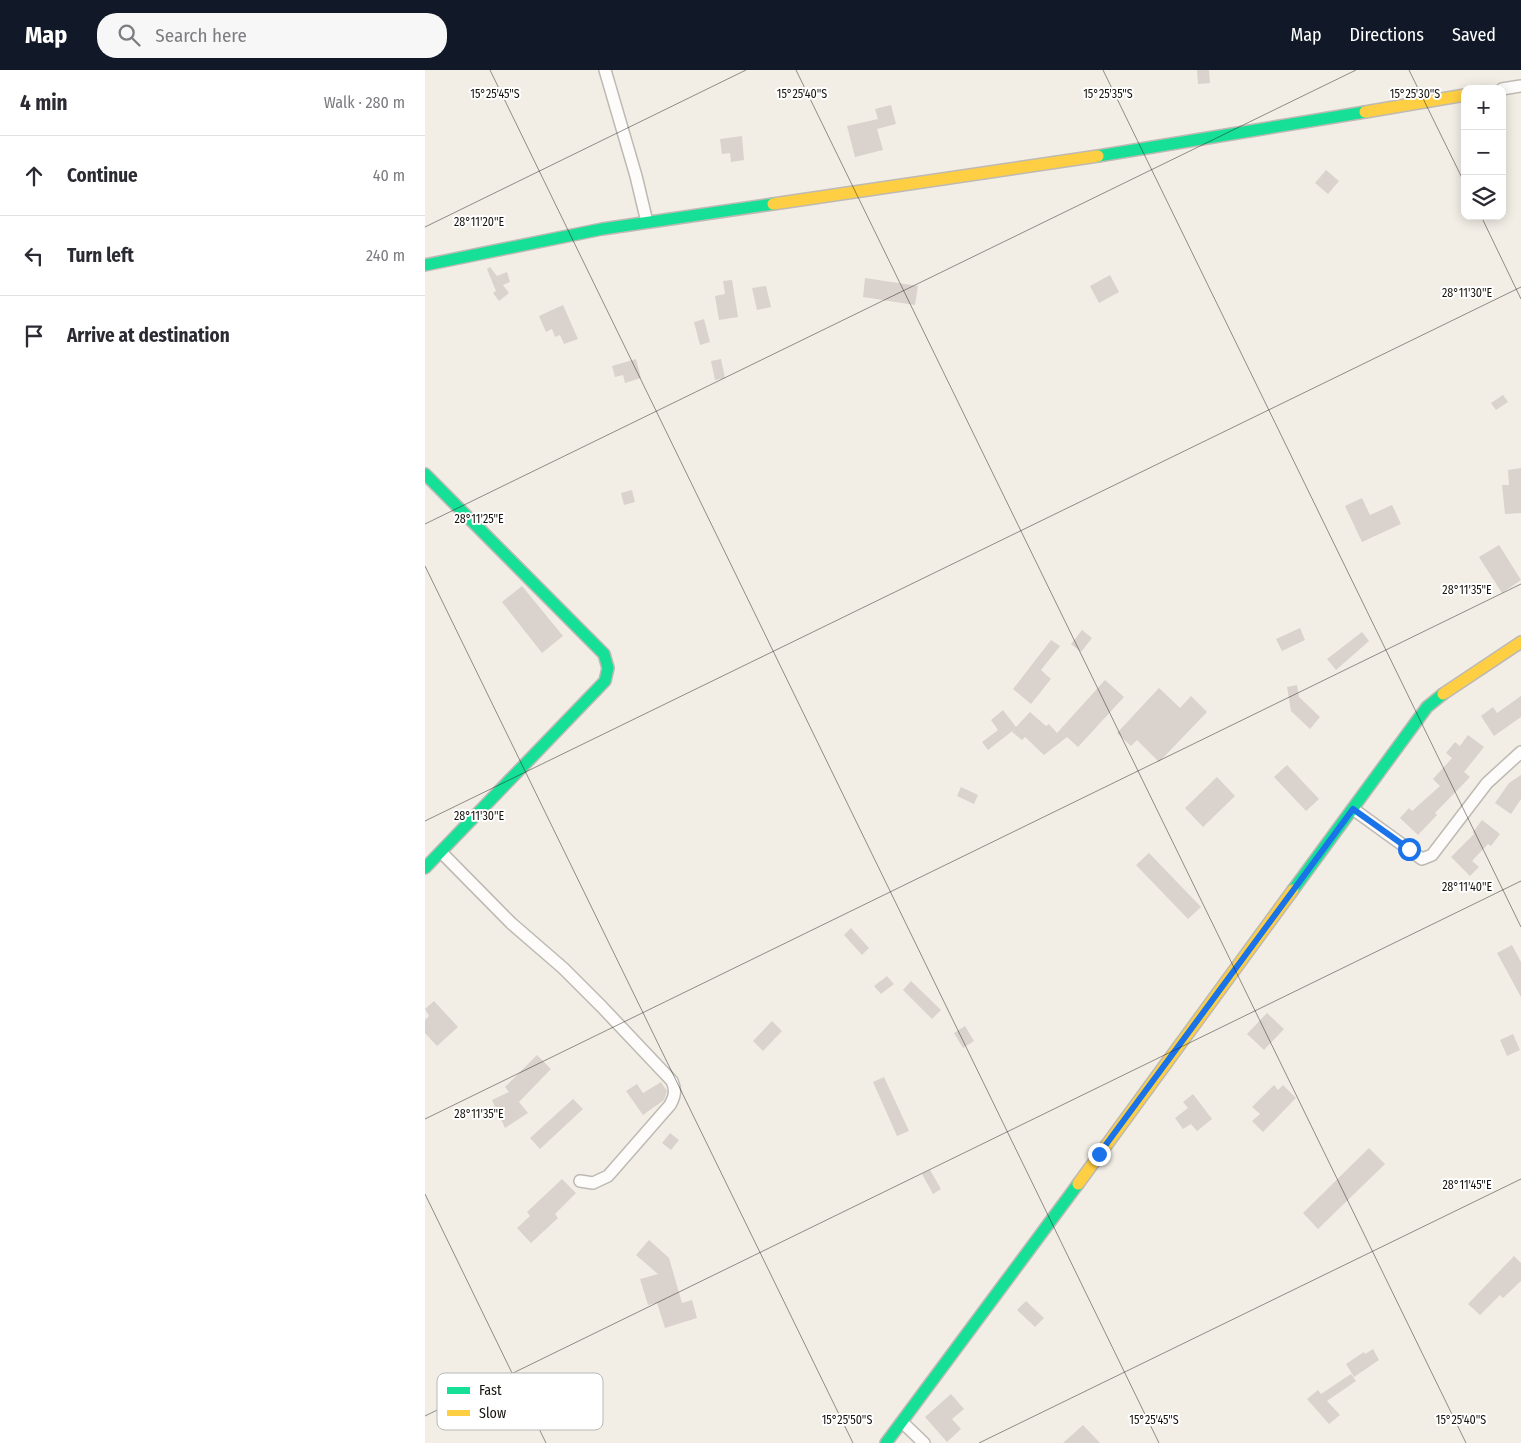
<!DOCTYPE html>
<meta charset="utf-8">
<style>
body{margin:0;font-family:"Fira Sans Condensed",sans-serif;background:#f7f7f7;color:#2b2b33}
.controls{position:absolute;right:15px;top:15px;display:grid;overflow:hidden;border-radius:10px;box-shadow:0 2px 12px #0003}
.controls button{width:45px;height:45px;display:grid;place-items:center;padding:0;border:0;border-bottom:1px solid #e1e1e2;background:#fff;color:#2b2b33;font:25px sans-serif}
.stop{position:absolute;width:15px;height:15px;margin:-11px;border:4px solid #1a73e8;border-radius:50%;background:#fff}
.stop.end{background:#1a73e8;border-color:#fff;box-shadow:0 1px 5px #0008}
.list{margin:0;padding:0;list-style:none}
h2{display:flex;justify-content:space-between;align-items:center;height:65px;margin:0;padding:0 20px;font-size:21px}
h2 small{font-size:16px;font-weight:400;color:#7c7c81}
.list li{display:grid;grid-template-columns:32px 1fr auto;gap:15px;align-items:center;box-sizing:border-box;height:80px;padding:0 20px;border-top:1px solid #e1e1e2}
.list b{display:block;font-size:19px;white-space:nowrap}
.list em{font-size:16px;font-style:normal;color:#7c7c81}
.icon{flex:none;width:28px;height:28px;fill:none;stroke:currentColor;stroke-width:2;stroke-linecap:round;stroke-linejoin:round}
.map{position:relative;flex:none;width:1096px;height:1373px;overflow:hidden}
header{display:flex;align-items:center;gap:30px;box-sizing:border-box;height:70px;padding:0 25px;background:#111827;color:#fff}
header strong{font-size:24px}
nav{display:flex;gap:28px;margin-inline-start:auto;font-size:18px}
.search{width:350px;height:45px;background:#f7f7f7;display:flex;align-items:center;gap:12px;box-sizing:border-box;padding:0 18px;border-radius:20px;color:#7c7c81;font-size:19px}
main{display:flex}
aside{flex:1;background:#fff}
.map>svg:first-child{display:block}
.building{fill:#dad2cc}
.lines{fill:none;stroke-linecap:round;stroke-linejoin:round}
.street-casing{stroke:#bebab3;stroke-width:14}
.fast-casing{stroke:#bebab3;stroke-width:14}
.slow-casing{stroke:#bebab3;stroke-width:14}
.street{stroke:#fdfcfb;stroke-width:11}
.fast{stroke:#16e098;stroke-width:11}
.slow{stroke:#ffcf43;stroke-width:11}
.route{stroke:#1a73e8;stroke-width:6}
.ticks{fill:none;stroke:#18140f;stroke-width:1;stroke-opacity:0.45}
.key{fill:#fff;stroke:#bab8b7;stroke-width:1}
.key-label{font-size:14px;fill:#18140f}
.ticks-label{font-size:12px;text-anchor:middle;fill:#18140f;stroke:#fff;stroke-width:4;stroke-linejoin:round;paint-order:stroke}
</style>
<header>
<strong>Map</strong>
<div class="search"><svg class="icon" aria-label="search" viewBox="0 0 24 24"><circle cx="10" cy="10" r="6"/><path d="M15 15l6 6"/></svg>Search here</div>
<nav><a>Map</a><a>Directions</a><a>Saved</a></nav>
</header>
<main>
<aside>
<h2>4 min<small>Walk · 280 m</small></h2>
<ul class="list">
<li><svg class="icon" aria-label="ahead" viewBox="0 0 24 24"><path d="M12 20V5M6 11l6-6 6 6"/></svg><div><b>Continue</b></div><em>40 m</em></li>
<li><svg class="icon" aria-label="left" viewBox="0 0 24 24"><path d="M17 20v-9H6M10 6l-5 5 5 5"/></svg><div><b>Turn left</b></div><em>240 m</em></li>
<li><svg class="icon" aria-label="arrive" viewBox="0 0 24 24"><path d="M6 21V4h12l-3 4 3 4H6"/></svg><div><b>Arrive at destination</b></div></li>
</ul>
</aside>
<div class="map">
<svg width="1096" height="1373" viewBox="0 0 1096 1373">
<rect width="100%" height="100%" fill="#f2eee6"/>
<!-- building -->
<g class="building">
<path d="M772,0h12l1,13 -12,1z"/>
<path d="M466,35l5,19 -19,5 6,21 -28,7 -8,-31 31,-7 -3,-10z"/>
<path d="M317,66l2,24 -13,2 -1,-9 -8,1 -2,-15z"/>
<path d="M901,100l13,11 -11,13 -13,-11z"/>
<path d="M65,197l7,9 10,-4 3,10 -7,3 6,8 -10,8 -6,-8 3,-2 -9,-22z"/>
<path d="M685,205l9,17 -20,11 -9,-17z"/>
<path d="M440,208l53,8 -3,19 -52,-8z"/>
<path d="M307,210l6,37 -19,3 -4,-24 10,-2 -2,-13z"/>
<path d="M341,216l5,21 -14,3 -5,-22z"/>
<path d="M138,235l15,34 -14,5 -4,-9 -5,2 -3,-8 -6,3 -7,-16z"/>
<path d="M279,249l6,23 -10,3 -6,-23z"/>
<path d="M211,289l5,19 -16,5 -2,-8 -8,2 -3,-11z"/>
<path d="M296,289l4,19 -10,2 -4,-19z"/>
<path d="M1078,325l5,7 -12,8 -5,-7z"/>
<path d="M1096,398v45l-16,1 -3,-29h7l-1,-15z"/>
<path d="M207,420l3,12 -11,3 -3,-12z"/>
<path d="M937,428l8,17 22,-10 9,19 -39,18 -17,-36z"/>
<path d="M1074,475l22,35 -19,13 -23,-36z"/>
<path d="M97,516l41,50 -21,17 -40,-51z"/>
<path d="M875,558l5,12 -23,11 -6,-12z"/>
<path d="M657,560l10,8 -11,14 -10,-8z"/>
<path d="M937,562l7,9 -33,29 -9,-11z"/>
<path d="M626,570l9,6 -19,24 10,9 -20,25 -18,-15z"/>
<path d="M680,610l19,17 -46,50 -11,-10 -23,18 -19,-18 -3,3 -10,-8 3,-3 -27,21 -6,-8 16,-12 -7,-10 12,-10 13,17 14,-15 16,14 3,-2 8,9z"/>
<path d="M872,615l2,12 21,20 -10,12 -19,-18 -4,-24z"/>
<path d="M734,618l21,20 11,-12 16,16 -48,50 -22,-22 -6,6 -14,-13z"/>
<path d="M1096,626v21l-27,19 -13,-20 12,-9 4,6z"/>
<path d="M1043,665l16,12 -20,25 6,5 -35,36 2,2 -19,20 -18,-17 9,-10 3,3 28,-25 -7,-7 19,-21 -6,-5 9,-11 5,4z"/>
<path d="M862,695l32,34 -13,12 -32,-34z"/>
<path d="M1096,705v24l-10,15 -16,-11 14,-20z"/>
<path d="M792,707l18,19 -32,31 -18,-19z"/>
<path d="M536,717l17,8 -4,9 -17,-8z"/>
<path d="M1057,750l18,14 -9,12 -3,-2 -16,17 7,6 -9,9 -19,-19 23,-23 -1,-2z"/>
<path d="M724,783l52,54 -13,12 -52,-54z"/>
<path d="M426,858l18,20 -7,7 -18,-20z"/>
<path d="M1087,875l9,17v35l-24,-44z"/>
<path d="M462,906l7,8 -13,10 -7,-8z"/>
<path d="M486,911l30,29 -9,9 -29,-29z"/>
<path d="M9,931l24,26 -21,19 -12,-13v-13l4,-4 -4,-7z"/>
<path d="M842,943l17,16 -20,21 -17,-16z"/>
<path d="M347,951l10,10 -19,20 -10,-10z"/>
<path d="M540,956l9,15 -11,7 -9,-15z"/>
<path d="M1088,964l7,16 -13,6 -7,-16z"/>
<path d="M112,985l14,14 -32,33 9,11 -23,15 -13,-28 17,-8 -4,-5z"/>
<path d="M459,1007l25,54 -12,5 -24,-54z"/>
<path d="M236,1012l6,9 -3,9 -21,15 -17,-24 11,-7 6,9z"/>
<path d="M849,1015l4,5 5,-5 13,13 -33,34 -11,-11 8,-7 -8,-7z"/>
<path d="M768,1024l19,25 -15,12 -6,-7 -8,5 -8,-11 13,-10 -5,-6z"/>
<path d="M148,1029l10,10 -43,40 -10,-11z"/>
<path d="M245,1063l9,7 -8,10 -9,-7z"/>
<path d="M944,1078l16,16 -67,65 -15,-16z"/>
<path d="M505,1100l11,19 -8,5 -11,-20z"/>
<path d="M137,1109l14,14 -21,21 3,4 -27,25 -14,-15 13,-12 -3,-4z"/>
<path d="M224,1170l20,18 13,45 10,-3 5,18 -32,10 -8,-25 -9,2 -8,-26 18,-5 -22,-19z"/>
<path d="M1089,1186l7,7v18l-18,17 -3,-3 -20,20 -12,-11z"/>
<path d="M601,1231l18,17 -9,9 -18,-17z"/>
<path d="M948,1279l6,11 -25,17 -8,-13 18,-12 1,2z"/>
<path d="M926,1304l5,7 -29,20 13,14 -11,9 -22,-25 11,-9 3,4z"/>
<path d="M526,1324l13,15 -12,10 9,10 -14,13 -22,-25z"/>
<path d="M658,1355l17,18h-37z"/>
</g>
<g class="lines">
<defs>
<g id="street">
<path d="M180,0l31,106 11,46"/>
<path d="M1077,19l19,-3"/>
<path d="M928,739l69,50 10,-4 55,-72 34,-31"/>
<path d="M16,782l70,71 52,45 39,39 70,74c4,9 3,15 -2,24l-62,71 -15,7 -13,-2"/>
<path d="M477,1352l22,21"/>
</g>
<g id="fast">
<path d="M673,86l267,-44"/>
<path d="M0,195l177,-36 171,-25"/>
<path d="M0,404l179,180 4,14 -3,13 -180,187"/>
<path d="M868,820l134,-183 16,-13"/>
<path d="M461,1373l192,-259"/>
</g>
<g id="slow">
<path d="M940,42l100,-17"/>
<path d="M348,134l325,-48"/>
<path d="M1018,624l78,-52"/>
<path d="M653,1114l215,-294"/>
</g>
</defs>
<!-- street casing -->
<use href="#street" class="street-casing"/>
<!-- fast casing -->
<use href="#fast" class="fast-casing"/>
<!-- slow casing -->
<use href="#slow" class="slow-casing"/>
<!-- street -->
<use href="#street" class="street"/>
<!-- fast -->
<use href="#fast" class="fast"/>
<!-- slow -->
<use href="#slow" class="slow"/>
</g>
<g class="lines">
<!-- route -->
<path class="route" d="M674,1084l254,-345 56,40"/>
</g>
<!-- ticks -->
<path class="ticks" d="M65,0l669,1373M371,0l670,1373M678,0l418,857M984,0l56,114M1056,146l40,83M0,157l321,-157M0,454l931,-454M0,496l428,877M0,751l1096,-534M0,1049l1096,-535M0,1124l121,249M0,1346l1096,-535M554,1373l542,-264"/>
<!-- legend -->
<rect x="12" y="1303" width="166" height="57" rx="8" class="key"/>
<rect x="22" y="1317" width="23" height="7" fill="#16e098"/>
<rect x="22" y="1340" width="23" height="6" fill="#ffcf43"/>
<g class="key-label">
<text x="54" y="1325">Fast</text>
<text x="54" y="1348">Slow</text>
</g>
<g class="ticks-label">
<text x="70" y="28">15°25'45"S</text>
<text x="377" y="28">15°25'40"S</text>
<text x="683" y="28">15°25'35"S</text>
<text x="990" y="28">15°25'30"S</text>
<text x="54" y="156">28°11'20"E</text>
<text x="1042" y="227">28°11'30"E</text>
<text x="54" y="453">28°11'25"E</text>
<text x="1042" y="524">28°11'35"E</text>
<text x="54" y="750">28°11'30"E</text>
<text x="1042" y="821">28°11'40"E</text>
<text x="54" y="1048">28°11'35"E</text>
<text x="1042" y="1119">28°11'45"E</text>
<text x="422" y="1354">15°25'50"S</text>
<text x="729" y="1354">15°25'45"S</text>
<text x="1036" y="1354">15°25'40"S</text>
</g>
</svg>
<div class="controls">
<button>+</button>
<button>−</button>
<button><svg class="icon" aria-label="layers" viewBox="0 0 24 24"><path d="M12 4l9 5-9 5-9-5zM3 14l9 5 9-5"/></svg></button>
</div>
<div class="stop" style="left:984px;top:779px"></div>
<div class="stop end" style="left:674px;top:1084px"></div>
</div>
</main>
